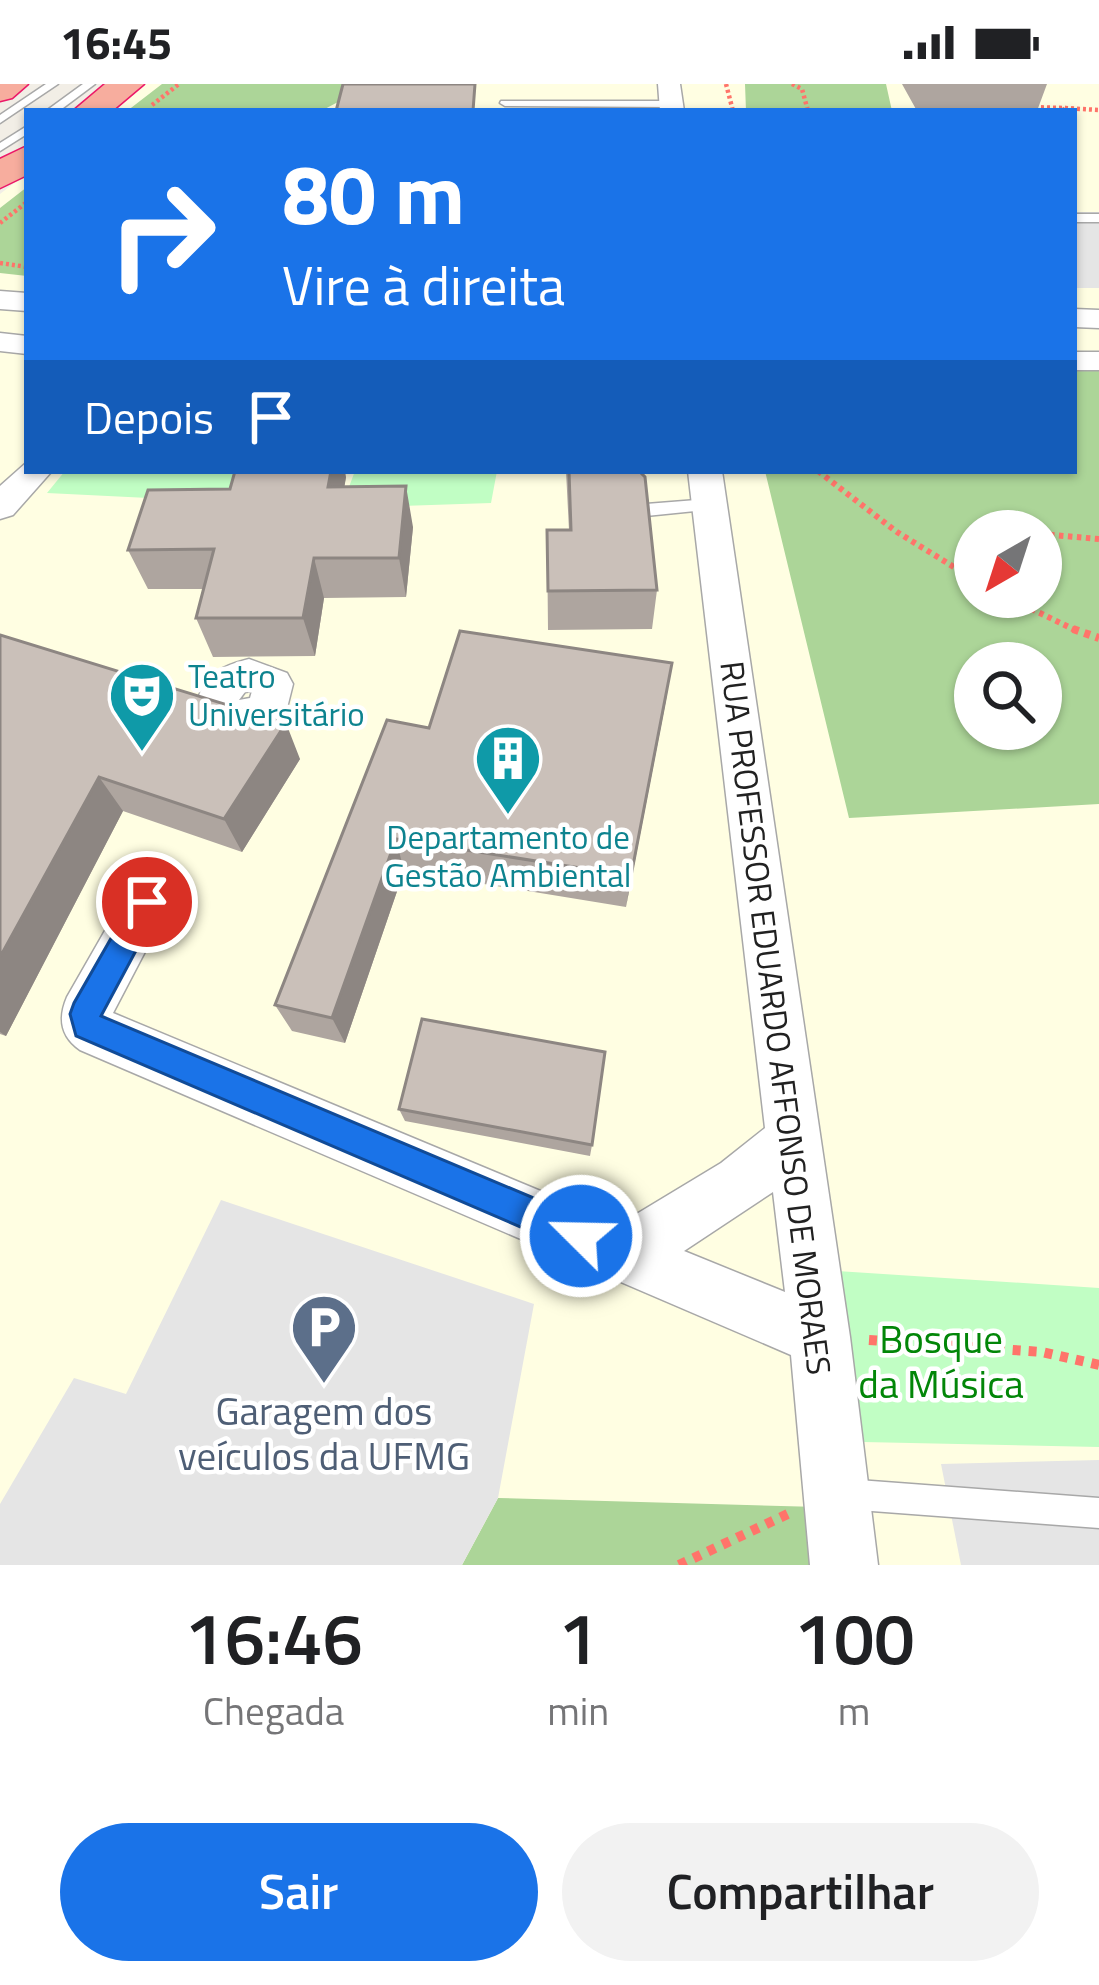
<!DOCTYPE html>
<html lang="pt">
<head>
<meta charset="utf-8">
<style>
  :root { --surface:#fff; --page:#f2f2f2; --text:#202124; --muted:#757577; --accent:#1a73e8 }
  body { margin:0; font-family:"Titillium Web",sans-serif; background:var(--page); color:var(--text); height:100vh; display:flex; flex-direction:column; font-size:45px; white-space:nowrap }
  * { box-sizing:border-box; margin:0 }
  p { font-size:39px; color:var(--muted) }
  .icon { flex:none; width:66px; height:66px; fill:none; stroke:currentColor; stroke-width:2; stroke-linecap:round; stroke-linejoin:round }
  .map { position:relative; height:1481px; overflow:hidden }
  .details { display:flex; flex-direction:column; background:var(--surface); flex:1 }
  .details>* { flex:none }
  .banner { position:absolute; left:24px; top:24px; width:1053px; height:366px; border-radius:0px; box-shadow:0 3px 9px #0004; background:#1a73e8; color:#fff; overflow:hidden }
  .needle { width:78px; rotate:219deg }
  .tools { position:absolute; left:954px; top:426px; display:grid; gap:24px }
  .tools a { display:grid; place-items:center; width:108px; height:108px; border-radius:50%; background:var(--surface); box-shadow:0 3px 9px #0004; font-size:60px }
  .pin { position:absolute; display:grid; place-items:center; width:102px; height:102px; color:#fff; margin:-51px; border:6px solid #fff; border-radius:50%; box-shadow:0 3px 12px #0007 }
  .me { position:absolute; width:132px; margin:-66px; rotate:293deg; stroke-linejoin:round; filter:drop-shadow(0 0 9px #0008) }
  .turn { display:flex; align-items:center; gap:42px; height:252px; padding:0 60px; font-size:54px }
  .turn .icon { width:156px; height:156px; stroke-width:2.5 }
  .turn b { display:block; font-size:84px; line-height:102px }
  .then { display:flex; align-items:center; height:114px; padding:0 60px; background:#0003; gap:24px; font-size:45px }
  .eta { display:flex; justify-content:space-evenly; align-items:center; height:204px; text-align:center }
  .eta b { font-size:72px; font-weight:600; line-height:84px }
  .button { display:flex; gap:24px; margin-top:auto; padding:24px 60px }
  .button a { flex:1; height:138px; border-radius:72px; background:var(--accent); color:#fff; font-size:48px; font-weight:600; line-height:138px; text-align:center }
  .button a+a { background:var(--page); color:var(--text) }
  .status { display:flex; justify-content:space-between; align-items:center; height:84px; padding:0 60px; background:var(--surface); direction:ltr }
  .status svg { height:33px; fill:currentColor }
  .map>svg:first-child { display:block }
  .education { fill:#fffee2; fill-rule:evenodd }
  .forest { fill:#acd598; fill-rule:evenodd }
  .park { fill:#c1fec4 }
  .parking { fill:#e5e5e5 }
  .lines { fill:none; stroke-linecap:round; stroke-linejoin:round }
  .service-casing { stroke:#a8a8a8; stroke-width:3 }
  .minor-casing { stroke:#a8a8a8; stroke-width:3 }
  .trunk-casing { stroke:#ec1868; stroke-width:3 }
  .path-far3 { stroke:#ff746a; stroke-width:4.5; stroke-dasharray:3 3; stroke-linecap:butt }
  .path-far2 { stroke:#ff746a; stroke-width:6; stroke-dasharray:4.5 4.5; stroke-linecap:butt }
  .path-far1 { stroke:#ff746a; stroke-width:8; stroke-dasharray:6 6; stroke-linecap:butt }
  .path { stroke:#ff746a; stroke-width:10; stroke-dasharray:8 8; stroke-linecap:butt }
  .service { fill:#fff; fill-rule:evenodd }
  .minor { fill:#fff; fill-rule:evenodd }
  .trunk { fill:#f7ad9e; fill-rule:evenodd }
  .wall { fill:#aea59f }
  .shaded-wall { fill:#8d8682 }
  .building { fill:#cac0b9; stroke:#8d8682; stroke-width:3 }
  .route { fill:#1a73e8; stroke:#114b97; stroke-width:3 }
  .labels { text-anchor:middle; dominant-baseline:central; stroke-width:9; stroke-linejoin:round; paint-order:stroke }
  .culture-label { font-size:33px; fill:#0d838f; stroke:#fff; text-anchor:start }
  .street-label { font-size:33px; fill:#212121; stroke:#fff }
  .near-park-label { font-size:39px; fill:#028608; stroke:#fff }
  .near-service-label { font-size:39px; fill:#4e5e75; stroke:#fff }
</style>
</head>
<body>
<div class="status"><b>16:45</b><svg viewBox="0 0 49 12"><path d="M0 12V9h3v3zM5 12V6h3v6zM10 12V3h3v9zM15 12V0h3v12zM26 1h20v11H26zM47 4h2v5h-2z"/></svg></div>
<div class="map">
<svg width="1099" height="1481" viewBox="0 0 1099 1481">
  <rect width="100%" height="100%" fill="#f2eee6"/>
  <path class="education" d="M 145,0 L 1099,0 L 1099,1481 L 0,1481 L 0,110 L 27,89 L 27,387 L 1074,387 L 1074,27 L 109,27 ZM 975,447 L 1041,447 L 1041,513 L 975,513 ZM 975,579 L 1041,579 L 1041,645 L 975,645 Z"/>
  <path class="forest" d="M 162,0 L 372,0 L 321,27 L 127,27 Z
    M 745,0 L 886,0 L 892,27 L 746,27 Z
    M 27,103 L 27,192 L 0,189 L 0,124 Z
    M 1074,284 L 1099,284 L 1099,720 L 849,734 L 765,387 L 1074,387 ZM 975,447 L 1041,447 L 1041,513 L 975,513 ZM 975,579 L 1041,579 L 1041,645 L 975,645 Z
    M 498,1414 L 819,1423 L 827,1481 L 462,1481 Z"/>
  <path class="park" d="M 65,387 L 249,387 L 250,419 L 47,409 Z
    M 355,387 L 497,387 L 491,419 L 341,424 Z
    M 837,1187 L 1099,1204 L 1099,1363 L 863,1358 Z"/>
  <path class="parking" d="M 1074,128 L 1099,128 L 1099,204 L 1074,204 Z
    M 221,1116 L 534,1220 L 498,1414 L 462,1481 L 0,1481 L 0,1420 L 74,1294 L 126,1310 Z
    M 1099,1376 L 1099,1481 L 961,1481 L 941,1380 Z"/>
  <g class="lines">
    <defs>
      <path id="service" d="M 46,0 L 58,0 L 0,39 L 0,31 Z
        M 83,0 L 95,0 L 59,27 L 46,27 Z
        M 501,17 L 671,17 L 677,20 L 671,23 L 505,22 L 500,19 Z
        M 27,42 L 27,50 L 0,67 L 0,59 Z
        M 1074,130 L 1099,130 L 1099,138 L 1074,138 Z
        M 709,415 L 717,421 L 715,425 L 646,432 L 638,426 L 646,420 Z
        M 845,1395 L 1099,1414 L 1099,1444 L 845,1425 L 834,1421 L 830,1410 L 834,1399 Z"/>
      <path id="minor" d="M 658,0 L 680,0 L 684,27 L 660,27 Z
        M 0,207 L 27,209 L 27,227 L 0,225 Z
        M 1074,225 L 1099,226 L 1099,244 L 1074,243 Z
        M 0,249 L 27,252 L 27,270 L 0,267 Z
        M 1074,268 L 1099,268 L 1099,286 L 1074,286 Z
        M 27,378 L 27,387 L 52,387 L 13,431 L 0,435 L 0,402 Z
        M 688,387 L 722,387 L 850,1253 L 878,1481 L 810,1481 L 791,1271 L 80,966 C 60,952 58,934 67,913 L 130,803 L 147,797 L 164,803 L 171,818 L 113,929 L 620,1140 L 721,1079 L 765,1044 ZM 773,1108 L 785,1208 L 684,1167 Z
        M 249,575 L 287,589 L 293,600 L 285,632 L 248,649 L 208,639 L 197,617 C 206,589 222,582 249,575 ZM 252,607 L 250,614 L 239,616 L 245,608 Z"/>
      <path id="trunk" d="M 0,0 L 28,0 L 12,14 L 0,17 Z
        M 105,0 L 144,0 L 112,27 L 73,27 Z
        M 27,62 L 27,91 L 0,104 L 0,75 Z"/>
    </defs>
    <use href="#service" class="service-casing"/>
    <use href="#minor" class="minor-casing"/>
    <use href="#trunk" class="trunk-casing"/>
    <path class="path-far3" d="M 726,0 L 733,27
      M 792,0 L 802,5 L 808,27
      M 152,21 L 179,0
      M 1029,23 L 1065,24 L 1063,27
      M 1065,24 L 1099,26
      M 0,139 L 27,118
      M 0,179 L 27,183"/>
    <path class="path-far2" d="M 818,387 L 897,448 L 975,496
      M 1041,450 L 1099,455
      M 1007,513 L 1079,548"/>
    <path class="path-far1" d="M 1073,545 L 1099,554"/>
    <path class="path" d="M 869,1256 L 1042,1268 L 1099,1281
      M 679,1481 L 792,1428"/>
    <use href="#service" class="service"/>
    <use href="#minor" class="minor"/>
    <use href="#trunk" class="trunk"/>
  </g>
  <path class="wall" d="M 902,0 L 1047,0 L 1037,27 L 917,27 Z
    M 566,387 L 643,387 L 657,506 L 652,545 L 548,546 L 547,446 L 569,446 Z
    M 346,393 L 344,403 L 413,443 L 406,513 L 324,514 L 315,572 L 213,573 L 196,534 L 204,505 L 148,505 L 128,466 L 230,405 Z
    M 0,551 L 300,675 L 242,768 L 123,727 L 6,952 L 0,950 Z
    M 672,579 L 626,823 L 404,787 L 345,959 L 292,947 L 275,921 L 429,644 Z
    M 399,1025 L 592,1061 L 590,1072 L 405,1037 Z"/>
  <path class="shaded-wall" d="M 331,387 L 345,387 L 346,393 L 338,443 L 328,403 Z
    M 406,402 L 413,443 L 406,513 L 399,474 Z
    M 314,474 L 324,514 L 315,572 L 303,534 Z
    M 672,579 L 666,616 L 626,823 L 631,792 Z
    M 286,639 L 300,675 L 242,768 L 224,735 Z
    M 99,693 L 123,727 L 6,952 L 0,948 L 0,873 Z
    M 396,755 L 404,787 L 345,959 L 332,934 Z"/>
  <path class="building" d="M 343,0 L 475,0 L 473,27 L 336,27 Z
    M 235,387 L 331,387 L 328,403 L 406,402 L 399,474 L 314,474 L 303,534 L 196,534 L 214,465 L 128,466 L 148,406 L 230,405 Z
    M 569,387 L 639,387 L 645,393 L 657,506 L 548,507 L 547,446 L 571,446 Z
    M 460,547 L 672,579 L 631,792 L 396,755 L 332,934 L 275,921 L 387,636 L 429,644 Z
    M 0,551 L 286,639 L 224,735 L 99,693 L 0,873 Z
    M 422,935 L 605,968 L 592,1061 L 399,1025 Z"/>
  <path class="route" d="M 147,805 L 157,809 L 162,818 L 101,932 L 593,1139 L 598,1152 L 593,1164 L 581,1169 L 76,952 L 70,930 L 74,919 L 137,809 Z"/>
  <defs>
    <symbol id="theatre-pin" viewBox="-11 -11 22 30"><path d="M0 17L-7.5 6A9.5 9.5 0 1 1 7.5 6Z" fill="#0f9aa8" stroke="#fff"/><path d="M-5-5.5Q0-4 5-5.5V0Q5 5 0 6Q-5 5-5 0ZM-3.3-2.5H-1v1.5H-3.3ZM1-2.5H3.3v1.5H1ZM-2.8 1Q0 5.5 2.8 1Z" fill="#fff"/></symbol>
    <symbol id="building-pin" viewBox="-11 -11 22 30"><path d="M0 17L-7.5 6A9.5 9.5 0 1 1 7.5 6Z" fill="#0f9aa8" stroke="#fff"/><path d="M-4-6H4V6H1V3H-1V6H-4ZM-2.5-4.3h1.7v1.8h-1.7ZM.8-4.3h1.7v1.8H.8ZM-2.5-1h1.7V.8h-1.7ZM.8-1h1.7V.8H.8Z" fill="#fff"/></symbol>
    <symbol id="parking-pin" viewBox="-11 -11 22 30"><path d="M0 17L-7.5 6A9.5 9.5 0 1 1 7.5 6Z" fill="#5c6f8a" stroke="#fff"/><path d="M-3.5-5.5H1a3.5 3.5 0 0 1 0 7H-1V5.5H-3.5ZM-1-3.4V-.6H.8a1.4 1.4 0 0 0 0-2.8Z" fill="#fff"/></symbol>
  </defs>
  <g fill-rule="evenodd">
    <use href="#theatre-pin" x="104" y="573" width="76" height="104"/>
    <use href="#building-pin" x="470" y="636" width="76" height="104"/>
    <use href="#parking-pin" x="286" y="1205" width="76" height="104"/>
  </g>
  <g class="labels">
    <g class="culture-label">
      <text x="188" y="592">Teatro<tspan x="188" dy="38">Universitário</tspan></text>
      <text x="508" y="753" text-anchor="middle">Departamento de<tspan x="508" dy="38">Gestão Ambiental</tspan></text>
    </g>
    <g class="street-label">
      <text transform="translate(776 934) rotate(83)">RUA PROFESSOR EDUARDO AFFONSO DE MORAES</text>
    </g>
    <g class="near-park-label">
      <text x="941" y="1254">Bosque<tspan x="941" dy="45">da Música</tspan></text>
    </g>
    <g class="near-service-label">
      <text x="324" y="1326">Garagem dos<tspan x="324" dy="45">veículos da UFMG</tspan></text>
    </g>
  </g>
</svg>
<div class="tools">
<a><svg class="needle" viewBox="-14 -14 28 28"><path d="M0-13l5 13h-10z" fill="#e53935"/><path d="M0 13l5-13h-10z" fill="#757577"/></svg></a>
<a><svg class="icon" aria-label="search" viewBox="0 0 24 24"><circle cx="10" cy="10" r="6"/><path d="M15 15l6 6"/></svg></a>
</div>
<div class="pin" style="left:147px;top:818px;background:#d93025"><svg class="icon" aria-label="arrive" viewBox="0 0 24 24"><path d="M6 21V4h12l-3 4 3 4H6"/></svg></div>
<svg class="me" style="left:581px;top:1152px" viewBox="-20 -20 40 40"><circle r="17" fill="#1a73e8" stroke="#fff" stroke-width="3"/><path d="M0-11L8 9 0 5-8 9z" fill="#fff"/></svg>
<div class="banner">
<div class="turn"><svg class="icon" aria-label="right" viewBox="0 0 24 24"><path d="M7 20v-9h11M14 6l5 5-5 5"/></svg><div><b>80 m</b>Vire à direita</div></div>
<div class="then">Depois<svg class="icon" aria-label="arrive" viewBox="0 0 24 24"><path d="M6 21V4h12l-3 4 3 4H6"/></svg></div>
</div>
</div>
<section class="details">
<div class="eta">
<div><b>16:46</b><p>Chegada</p></div>
<div><b>1</b><p>min</p></div>
<div><b>100</b><p>m</p></div>
</div>
<div class="button"><a>Sair</a><a>Compartilhar</a></div>
</section>
</body>
</html>
